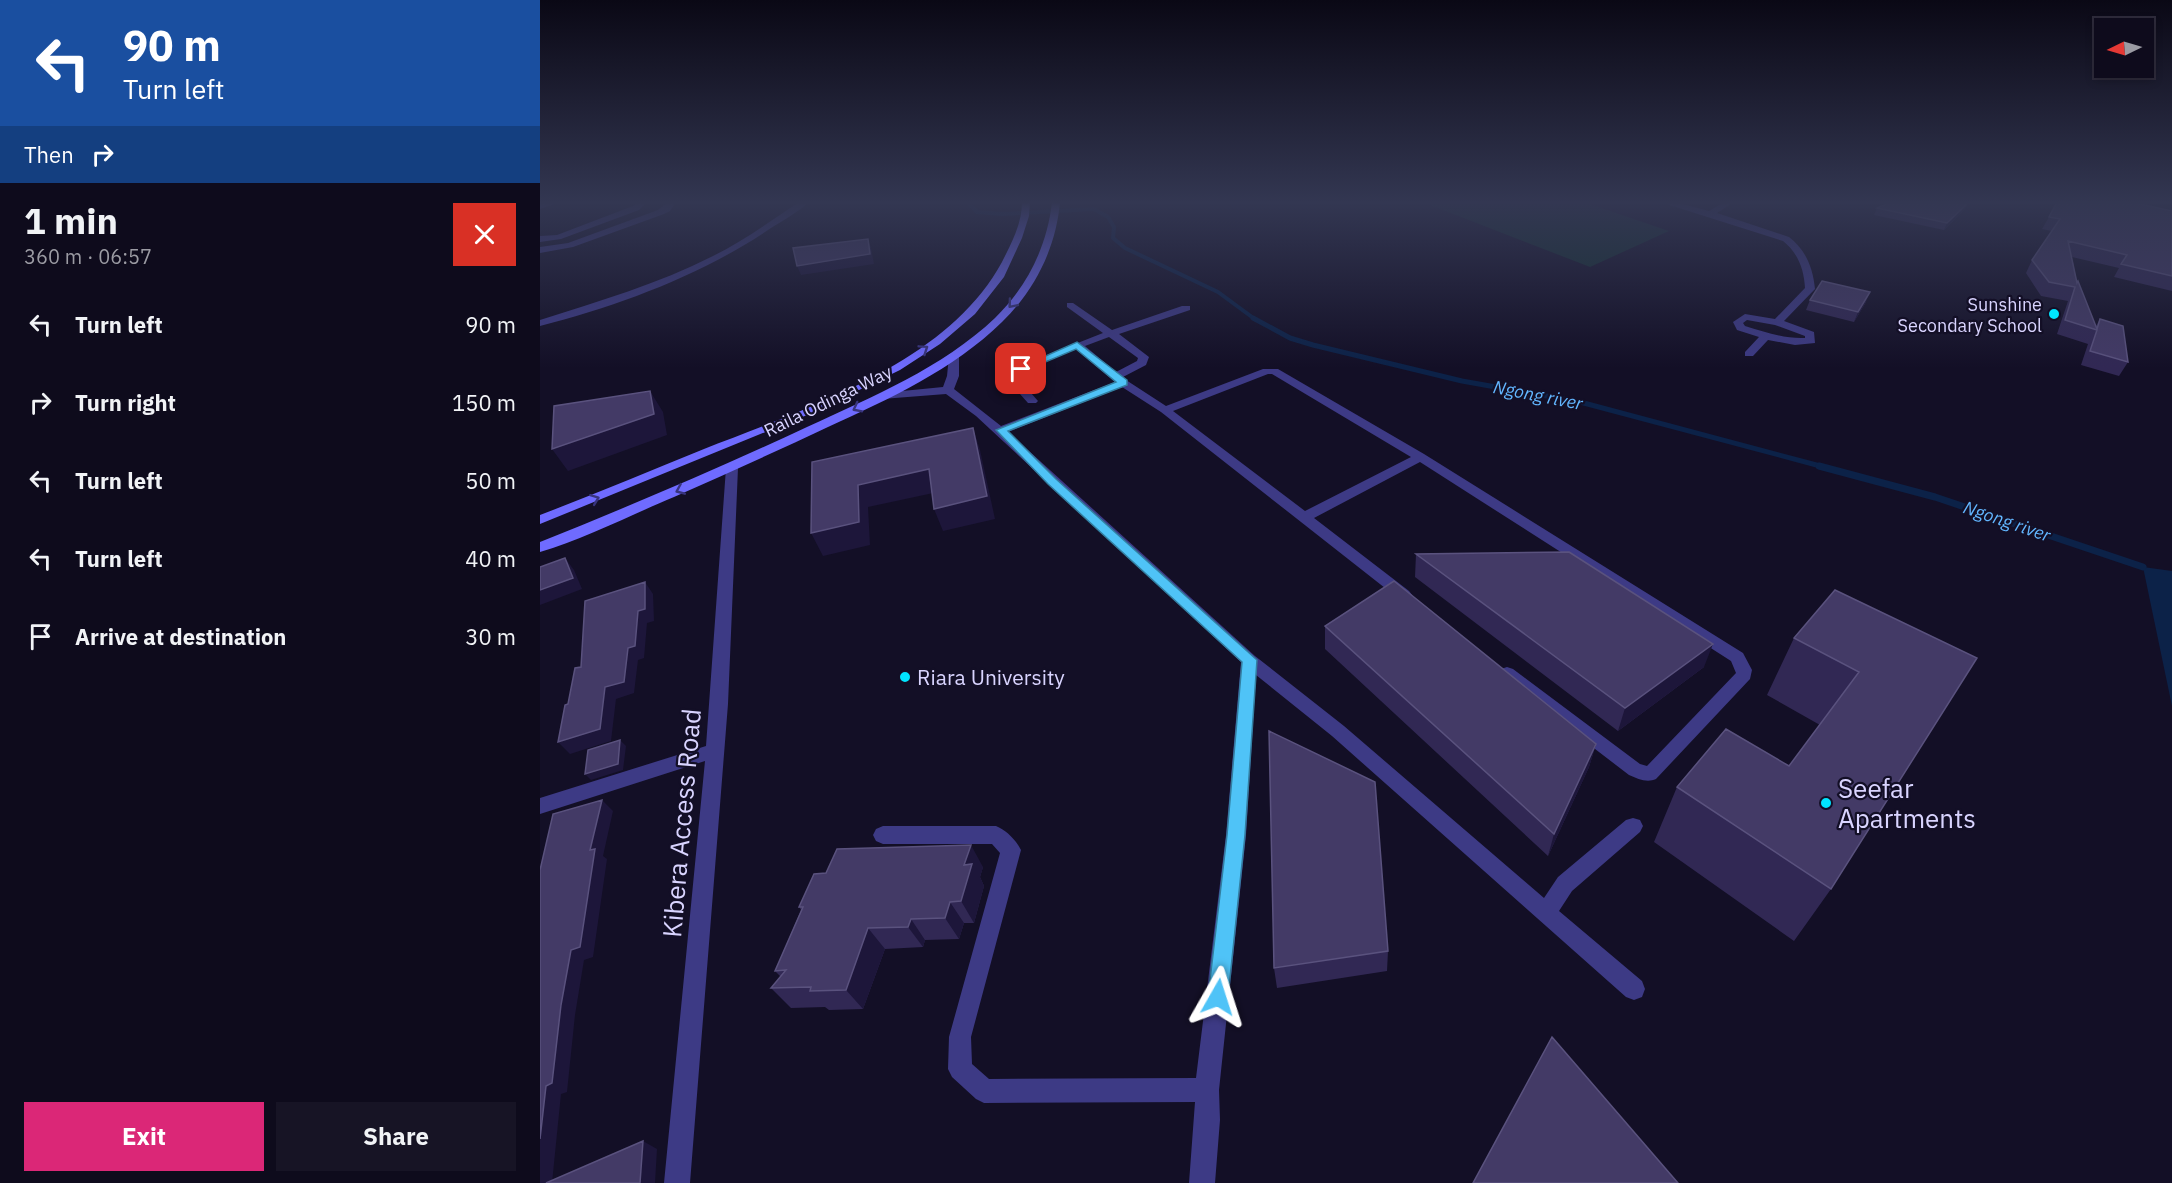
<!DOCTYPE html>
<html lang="en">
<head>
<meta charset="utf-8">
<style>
  :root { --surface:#0e0b1c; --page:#171425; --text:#f1f3f6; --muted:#9b9ba3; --line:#2e2b3b; --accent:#db2777 }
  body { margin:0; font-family:"IBM Plex Sans",sans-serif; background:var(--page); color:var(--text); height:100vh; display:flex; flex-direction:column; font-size:22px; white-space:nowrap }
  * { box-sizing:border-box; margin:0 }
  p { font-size:20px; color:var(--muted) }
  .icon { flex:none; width:33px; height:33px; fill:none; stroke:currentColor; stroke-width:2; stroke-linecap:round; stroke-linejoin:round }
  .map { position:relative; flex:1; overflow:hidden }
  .side { display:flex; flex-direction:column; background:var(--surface); width:540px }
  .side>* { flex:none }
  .guide { background:#1a4fa0; color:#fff; overflow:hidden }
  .needle { width:39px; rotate:265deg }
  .tools { position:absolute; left:1554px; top:18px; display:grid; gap:12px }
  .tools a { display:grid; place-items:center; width:60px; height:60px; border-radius:0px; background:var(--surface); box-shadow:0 3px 9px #0003,0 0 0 2px var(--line); font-size:30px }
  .pin { position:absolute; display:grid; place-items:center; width:51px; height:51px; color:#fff; margin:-26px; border-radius:12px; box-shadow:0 3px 9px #0006 }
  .me { position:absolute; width:66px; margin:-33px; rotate:6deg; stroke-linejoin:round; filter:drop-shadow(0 0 4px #0008) }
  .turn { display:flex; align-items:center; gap:21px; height:126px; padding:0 24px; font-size:27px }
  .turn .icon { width:78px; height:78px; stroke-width:2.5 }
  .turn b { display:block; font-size:42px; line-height:51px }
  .then { display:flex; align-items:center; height:57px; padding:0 24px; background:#0003; gap:12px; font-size:22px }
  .round { display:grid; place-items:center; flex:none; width:63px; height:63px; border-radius:0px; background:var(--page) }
  .overview { display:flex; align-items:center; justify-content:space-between; height:102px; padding:0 24px }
  h1 { font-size:36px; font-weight:700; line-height:45px }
  .action { display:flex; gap:12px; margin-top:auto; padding:12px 24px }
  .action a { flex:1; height:69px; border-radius:0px; background:var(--accent); color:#fff; font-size:24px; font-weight:700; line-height:69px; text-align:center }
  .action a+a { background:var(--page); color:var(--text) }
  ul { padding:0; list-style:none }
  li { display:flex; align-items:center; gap:18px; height:78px; padding:0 24px }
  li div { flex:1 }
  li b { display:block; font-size:22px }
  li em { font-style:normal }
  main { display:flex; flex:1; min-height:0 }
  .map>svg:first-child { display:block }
  .green { fill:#12302f }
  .water { fill:#0c2248 }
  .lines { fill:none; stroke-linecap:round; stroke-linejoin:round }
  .stream-far2 { stroke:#0c2248; stroke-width:4 }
  .stream-far1 { stroke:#0c2248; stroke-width:5 }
  .stream { stroke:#0c2248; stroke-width:7 }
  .street { fill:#3d3a85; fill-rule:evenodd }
  .secondary { fill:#6f6bff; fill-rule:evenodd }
  .wall { fill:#312854 }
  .shaded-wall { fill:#1d163a }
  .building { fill:#433a66; stroke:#5a527e; stroke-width:1.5 }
  .oneway { stroke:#38347d }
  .route { fill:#4fc3f7; stroke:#337fa1; stroke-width:1.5 }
  .poi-dot { fill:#00e5ff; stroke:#130f26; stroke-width:2 }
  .labels { text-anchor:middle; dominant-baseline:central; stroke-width:4.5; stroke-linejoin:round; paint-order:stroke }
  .far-poi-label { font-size:18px; fill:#d9d4ff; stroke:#130f26; text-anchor:end }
  .far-water-label { font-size:18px; font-style:italic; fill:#62b6ff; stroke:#130f26 }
  .far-street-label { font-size:18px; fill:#d9d4ff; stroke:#130f26 }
  .poi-label { font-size:21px; fill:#d9d4ff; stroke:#130f26; text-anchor:start }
  .near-poi-label { font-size:26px; fill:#d9d4ff; stroke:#130f26; text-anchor:start }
  .near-street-label { font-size:26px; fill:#d9d4ff; stroke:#130f26 }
</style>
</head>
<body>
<main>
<section class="side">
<div class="guide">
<div class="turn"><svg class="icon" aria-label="left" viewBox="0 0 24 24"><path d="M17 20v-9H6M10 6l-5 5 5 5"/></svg><div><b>90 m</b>Turn left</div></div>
<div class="then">Then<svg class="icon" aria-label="right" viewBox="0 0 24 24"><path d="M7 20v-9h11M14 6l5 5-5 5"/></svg></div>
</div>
<div class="overview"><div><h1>1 min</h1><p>360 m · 06:57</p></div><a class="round" style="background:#d93025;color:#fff"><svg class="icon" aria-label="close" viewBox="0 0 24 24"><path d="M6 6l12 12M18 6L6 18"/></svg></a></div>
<ul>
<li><svg class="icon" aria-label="left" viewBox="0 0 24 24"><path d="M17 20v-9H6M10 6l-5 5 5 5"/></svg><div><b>Turn left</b></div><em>90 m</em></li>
<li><svg class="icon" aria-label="right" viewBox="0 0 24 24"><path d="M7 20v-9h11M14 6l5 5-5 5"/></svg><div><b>Turn right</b></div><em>150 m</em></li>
<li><svg class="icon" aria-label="left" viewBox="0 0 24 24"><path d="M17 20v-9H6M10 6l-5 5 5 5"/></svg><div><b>Turn left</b></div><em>50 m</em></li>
<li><svg class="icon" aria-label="left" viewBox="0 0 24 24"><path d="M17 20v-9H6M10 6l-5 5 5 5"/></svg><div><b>Turn left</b></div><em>40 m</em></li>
<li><svg class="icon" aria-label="arrive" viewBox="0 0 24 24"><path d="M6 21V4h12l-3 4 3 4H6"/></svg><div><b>Arrive at destination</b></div><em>30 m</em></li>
</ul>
<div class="action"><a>Exit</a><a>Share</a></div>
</section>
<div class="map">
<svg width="1632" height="1183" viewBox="0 0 1632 1183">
  <rect width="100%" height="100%" fill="#130f26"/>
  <path class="green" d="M 1044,202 L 1129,231 L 1050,267 L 885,203 Z"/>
  <path class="water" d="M 1603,567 L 1632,571 L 1632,706 Z"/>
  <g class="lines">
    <path class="stream-far2" d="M 427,202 L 437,212 L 462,214 L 554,209 L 568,217 L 574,227 L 573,238 L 585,248 L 678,292 L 716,320"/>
    <path class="stream-far1" d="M 713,318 L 750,338 L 773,345 L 922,381 L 1040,402 L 1284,467"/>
    <path class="stream" d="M 1279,466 L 1395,497 L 1603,567"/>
    <path class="street" d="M 7,202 L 20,202 L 0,209 L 0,204 Z
      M 98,202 L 107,202 L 99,210 L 21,239 L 0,242 L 0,236 L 17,235 L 93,206 Z
      M 128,202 L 136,202 L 130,211 L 124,214 L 33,247 L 0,253 L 0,247 L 28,243 L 118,210 Z
      M 259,202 L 269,202 C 258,212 244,220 231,228 C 162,275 81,305 0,326 L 0,320 C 59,301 118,284 173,256 C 203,241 231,221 259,202 Z
      M 1120,202 L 1135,202 L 1169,211 L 1184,202 L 1194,202 L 1177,213 L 1249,237 C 1266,250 1273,268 1275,289 L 1244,321 L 1274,332 L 1275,343 L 1255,345 L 1228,340 L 1213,356 L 1205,356 L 1205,352 L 1219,337 L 1197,330 L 1193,322 L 1205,314 L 1235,319 L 1265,288 C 1264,269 1258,253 1243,241 ZM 1207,320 L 1235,325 L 1265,336 L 1265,338 C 1245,339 1225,332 1205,326 L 1203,323 Z
      M 527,303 L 533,303 L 572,330 L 642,306 L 650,306 L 650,310 L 579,334 L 609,357 L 606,365 L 583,377 L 586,380 L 626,406 L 723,369 L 738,369 L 884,454 L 1203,653 L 1212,670 L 1210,679 L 1116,779 C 1107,783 1098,779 1089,775 L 961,677 L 959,673 L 961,669 L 967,667 L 973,669 L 1100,764 L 1107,766 L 1196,673 L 1191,661 L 880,462 L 774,518 L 869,591 L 872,595 L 864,600 L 859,599 L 621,412 L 582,387 L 468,432 L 715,656 L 804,726 L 1004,898 L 1018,877 L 1086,820 L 1093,818 L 1100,820 L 1103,826 L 1100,832 L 1032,891 L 1019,911 L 1102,981 L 1105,989 L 1102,997 L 1094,1000 L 1086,997 L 792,736 L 716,675 L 706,835 L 679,1090 L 680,1120 L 675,1183 L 649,1183 L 655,1102 L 444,1103 L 436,1099 L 412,1077 L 408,1069 L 409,1037 L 460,853 L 452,844 L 343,844 L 336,841 L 333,835 L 336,829 L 343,826 L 456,826 C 466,830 476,840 481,850 L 431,1037 L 432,1064 L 449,1079 L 656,1078 L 686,835 L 701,662 L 436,416 L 406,394 L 342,399 L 336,396 L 342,393 L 403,387 L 407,376 L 409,356 L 414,353 L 419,356 L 419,376 L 414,389 L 461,426 L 575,382 L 536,349 L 478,374 L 477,377 L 498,401 L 496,403 L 488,403 L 465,377 L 469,370 L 563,333 L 527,307 ZM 569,337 L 598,358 L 597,361 L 576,372 L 545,346 ZM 728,374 L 732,374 L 871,457 L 765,511 L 633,411 Z
      M 192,464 L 198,468 L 188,704 L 150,1183 L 124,1183 L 165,761 L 0,814 L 0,798 L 166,746 L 186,468 Z"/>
    <path class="secondary" d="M 482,202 L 490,202 L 489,216 L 482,238 L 464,277 L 435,314 L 400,344 L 360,370 L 272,413 L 0,524 L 0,515 C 55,494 110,471 164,449 C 268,408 415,361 466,254 C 474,238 482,221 482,202 Z
      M 512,202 L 520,202 C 516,248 495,290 462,322 C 413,370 349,399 288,427 C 237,451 186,474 134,497 C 93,514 42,540 0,552 L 0,542 C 90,506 179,468 267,427 C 332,397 402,368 455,318 C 487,287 507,247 512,202 Z"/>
  </g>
  <path class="wall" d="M 1427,204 L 1424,210 L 1404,230 L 1334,215 L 1337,208 Z
    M 1632,211 L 1632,291 L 1574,277 L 1579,268 L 1532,257 L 1537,282 L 1556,326 L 1560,319 L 1588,362 L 1579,376 L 1541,365 L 1548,344 L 1517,334 L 1528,301 L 1501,296 L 1486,273 L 1492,260 L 1512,231 L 1502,229 L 1509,217 Z
    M 1270,300 L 1326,302 L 1314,322 L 1266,310 Z
    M 876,554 L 1164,667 L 1078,731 L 875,577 Z
    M 785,626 L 1056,744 L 1049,767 L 1008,856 L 785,649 Z
    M 1254,638 L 1437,658 L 1291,889 L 1254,941 L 1114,842 L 1137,787 L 1249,766 L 1280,725 L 1227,695 Z
    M 443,867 L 440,877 L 444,886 L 434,923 L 424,923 L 419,939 L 385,940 L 383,947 L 345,949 L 323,1009 L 289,1010 L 285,1007 L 251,1008 L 231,988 L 241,977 L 235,971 L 261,910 L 259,907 Z
    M 848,951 L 847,971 L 737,988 L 734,968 Z"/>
  <path class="shaded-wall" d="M 1427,204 L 1424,210 L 1404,230 L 1407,223 Z
    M 328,239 L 331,248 L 334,264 L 261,275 L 257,266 Z
    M 1330,292 L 1326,302 L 1314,322 L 1318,312 Z
    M 110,391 L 123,412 L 127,435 L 28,471 L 12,449 Z
    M 433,428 L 440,450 L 455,519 L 403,531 L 394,509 Z
    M 389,469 L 398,492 L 328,507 L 330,545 L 283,556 L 271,533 L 318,485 Z
    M 25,558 L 34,570 L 42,589 L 0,605 L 0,590 Z
    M 105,582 L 113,594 L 114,621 L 107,623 L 104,658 L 98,660 L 94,693 L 76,699 L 71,741 L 30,754 L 18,742 L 65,687 L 88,648 Z
    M 1173,644 L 1164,667 L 1078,731 L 1085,708 Z
    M 80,740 L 86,746 L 83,770 L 51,780 L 45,774 Z
    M 1056,744 L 1049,767 L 1008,856 L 1014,834 Z
    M 62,800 L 73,811 L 63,856 L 67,859 L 53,957 L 44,960 L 35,1015 L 27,1092 L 21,1094 L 12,1183 L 0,1183 L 0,1139 L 6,1086 L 31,950 L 50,850 Z
    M 431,845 L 443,867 L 440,877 L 444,886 L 434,923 L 421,901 L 424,865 Z
    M 410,902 L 424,923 L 419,939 L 405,918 Z
    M 371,919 L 385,940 L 383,947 L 368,927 Z
    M 328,928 L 345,949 L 323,1009 L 306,990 Z
    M 103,1141 L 117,1149 L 115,1183 L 100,1183 Z"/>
  <path class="building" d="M 1351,202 L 1421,202 L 1427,204 L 1407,223 L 1337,208 Z
    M 1517,202 L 1591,202 L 1632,211 L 1632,276 L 1581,264 L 1587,255 L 1528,241 L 1537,283 L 1538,281 L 1557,329 L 1560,319 L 1583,326 L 1588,362 L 1550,351 L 1557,330 L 1525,320 L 1535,287 L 1509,282 L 1492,260 L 1520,219 L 1509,217 Z
    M 328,239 L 330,254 L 257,266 L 253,248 Z
    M 1282,281 L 1330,292 L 1318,312 L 1270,300 Z
    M 110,391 L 114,414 L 12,449 L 14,406 Z
    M 433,428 L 447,496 L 394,509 L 389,469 L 318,485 L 319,522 L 271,533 L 272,462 Z
    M 1029,552 L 1173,644 L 1085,708 L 876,554 Z
    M 25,558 L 33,578 L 0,590 L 0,567 Z
    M 854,581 L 1056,744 L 1014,834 L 785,626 Z
    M 105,582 L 105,609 L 98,611 L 95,646 L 88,648 L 84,682 L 65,687 L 60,729 L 18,742 L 25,705 L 28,704 L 35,668 L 41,667 L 45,601 Z
    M 1295,590 L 1437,658 L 1291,889 L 1137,787 L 1186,729 L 1249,766 L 1319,672 L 1254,638 Z
    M 729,731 L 835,782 L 848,951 L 734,968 Z
    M 80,740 L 78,764 L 45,774 L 48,750 Z
    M 62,800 L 50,850 L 55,849 L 40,947 L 31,950 L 21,1005 L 12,1083 L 6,1086 L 0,1139 L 0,870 L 13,814 Z
    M 431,845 L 424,865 L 432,864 L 421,901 L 410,902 L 405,918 L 371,919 L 368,927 L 328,928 L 306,990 L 270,991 L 271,987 L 231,988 L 246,970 L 235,971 L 263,907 L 259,907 L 274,874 L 286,873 L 297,849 Z
    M 1012,1037 L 1138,1183 L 933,1183 Z
    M 103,1141 L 100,1183 L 6,1183 Z"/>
  <defs><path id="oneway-chevron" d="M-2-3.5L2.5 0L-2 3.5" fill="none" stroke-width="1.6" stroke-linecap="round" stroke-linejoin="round" transform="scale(1.5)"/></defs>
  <g class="oneway">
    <use href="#oneway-chevron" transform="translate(472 304) rotate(130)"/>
    <use href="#oneway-chevron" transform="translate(384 349) rotate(-34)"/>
    <use href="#oneway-chevron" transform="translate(317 408) rotate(153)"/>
    <use href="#oneway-chevron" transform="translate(140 490) rotate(157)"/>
    <use href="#oneway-chevron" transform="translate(55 499) rotate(-21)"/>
  </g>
  <linearGradient id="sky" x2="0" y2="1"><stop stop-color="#0a0815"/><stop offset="0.55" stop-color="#333752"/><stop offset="1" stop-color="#333752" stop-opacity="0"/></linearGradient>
  <rect width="1632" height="368" fill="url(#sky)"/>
  <path class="route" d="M 537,342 L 587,380 L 587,385 L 468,431 L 516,479 L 717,660 L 705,835 L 688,997 L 685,1004 L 678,1007 L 671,1004 L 668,997 L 687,835 L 702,662 L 508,484 L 456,430 L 576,382 L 536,349 L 484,371 L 476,369 Z"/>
  <g class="poi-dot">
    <circle cx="1514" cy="314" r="6"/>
    <circle cx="365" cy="677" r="6"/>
    <circle cx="1286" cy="803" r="6"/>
  </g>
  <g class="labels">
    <g class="far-poi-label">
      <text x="1502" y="304">Sunshine<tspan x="1502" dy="21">Secondary School</tspan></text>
    </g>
    <g class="far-water-label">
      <text transform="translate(998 395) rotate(11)">Ngong river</text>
      <text transform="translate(1467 521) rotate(19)">Ngong river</text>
    </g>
    <g class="far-street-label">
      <text transform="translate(288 401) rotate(-26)">Raila Odinga Way</text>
    </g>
    <g class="poi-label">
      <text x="377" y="677">Riara University</text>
    </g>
    <g class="near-poi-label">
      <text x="1298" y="788">Seefar<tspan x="1298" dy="30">Apartments</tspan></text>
    </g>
    <g class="near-street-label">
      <text transform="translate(141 823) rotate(-85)">Kibera Access Road</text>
    </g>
  </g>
</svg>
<div class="tools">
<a><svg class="needle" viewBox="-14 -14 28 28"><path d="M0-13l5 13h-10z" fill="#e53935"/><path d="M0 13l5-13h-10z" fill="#9b9ba3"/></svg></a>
</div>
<div class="pin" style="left:481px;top:369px;background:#d93025"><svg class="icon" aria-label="arrive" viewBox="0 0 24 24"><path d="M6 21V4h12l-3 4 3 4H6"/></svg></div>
<svg class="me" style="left:678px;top:997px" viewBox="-20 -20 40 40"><path d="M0-17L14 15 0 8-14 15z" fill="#4fc3f7" stroke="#fff" stroke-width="4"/></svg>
</div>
</main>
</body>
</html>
